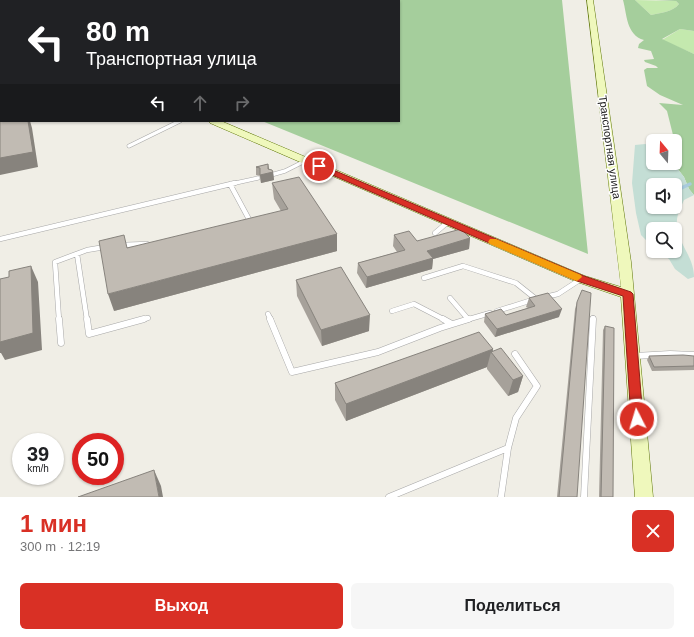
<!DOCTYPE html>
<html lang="ru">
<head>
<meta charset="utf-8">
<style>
  :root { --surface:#fff; --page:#f6f6f6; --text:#202124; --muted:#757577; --accent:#d93025 }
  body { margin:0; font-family:Arial,sans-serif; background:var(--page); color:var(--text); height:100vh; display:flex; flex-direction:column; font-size:15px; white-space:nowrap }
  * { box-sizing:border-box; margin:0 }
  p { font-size:13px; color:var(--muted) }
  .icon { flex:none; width:22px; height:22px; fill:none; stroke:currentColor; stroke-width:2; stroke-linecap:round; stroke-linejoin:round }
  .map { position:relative; height:497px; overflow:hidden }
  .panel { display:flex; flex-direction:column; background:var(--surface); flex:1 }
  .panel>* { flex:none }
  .hud { position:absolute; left:0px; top:0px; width:400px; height:122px; box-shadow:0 1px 3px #0004; background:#202124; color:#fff; overflow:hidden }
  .needle { width:26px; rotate:341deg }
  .buttons { position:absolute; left:646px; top:134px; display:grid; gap:8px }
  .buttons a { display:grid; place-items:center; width:36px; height:36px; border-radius:6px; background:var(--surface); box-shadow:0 1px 3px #0004; font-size:20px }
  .speed { position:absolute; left:12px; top:433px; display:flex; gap:8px; font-size:20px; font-weight:700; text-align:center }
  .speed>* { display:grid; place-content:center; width:52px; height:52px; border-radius:50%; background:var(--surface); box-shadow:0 1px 3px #0004; line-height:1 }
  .speed small { font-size:10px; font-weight:400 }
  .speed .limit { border:6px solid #d22; background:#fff; color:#111 }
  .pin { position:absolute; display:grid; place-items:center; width:34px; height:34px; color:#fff; margin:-17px; border:2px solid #fff; border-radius:50%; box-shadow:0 1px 4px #0007 }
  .me { position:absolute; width:44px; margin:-22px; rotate:355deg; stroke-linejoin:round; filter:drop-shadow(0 0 3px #0008) }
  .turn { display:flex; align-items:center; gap:14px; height:84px; padding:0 20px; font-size:18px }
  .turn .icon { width:52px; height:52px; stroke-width:2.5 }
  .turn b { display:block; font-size:28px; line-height:34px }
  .lanes { display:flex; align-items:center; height:38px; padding:0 20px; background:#0003; justify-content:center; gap:20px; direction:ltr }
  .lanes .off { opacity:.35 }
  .round { display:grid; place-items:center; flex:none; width:42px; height:42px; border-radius:6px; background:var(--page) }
  .overview { display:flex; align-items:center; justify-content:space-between; height:68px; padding:0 20px }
  h1 { font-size:24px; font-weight:600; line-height:30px; color:var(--accent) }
  .primary-button { display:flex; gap:8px; margin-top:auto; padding:8px 20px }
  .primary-button a { flex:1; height:46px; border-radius:6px; background:var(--accent); color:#fff; font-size:16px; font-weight:600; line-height:46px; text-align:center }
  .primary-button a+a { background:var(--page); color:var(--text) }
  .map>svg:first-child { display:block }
  .grass { fill:#c4e9ae }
  .forest { fill:#a5ce9c }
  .wetland { fill:#c4ded5; fill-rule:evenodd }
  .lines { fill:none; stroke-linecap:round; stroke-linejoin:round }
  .stream { stroke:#a8cbdd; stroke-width:3.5 }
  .lane-far2-casing { stroke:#a7a7a7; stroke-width:4.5 }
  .lane-far1-casing { stroke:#a7a7a7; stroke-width:5.5 }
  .lane-casing { stroke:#a7a7a7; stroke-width:7 }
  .secondary-casing { stroke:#5e7607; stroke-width:1 }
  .lane-far2 { stroke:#fff; stroke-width:3.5 }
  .lane-far1 { stroke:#fff; stroke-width:4.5 }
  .lane { stroke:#fff; stroke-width:6 }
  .secondary { fill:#eff8bc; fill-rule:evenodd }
  .wall { fill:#a6a19a }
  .shaded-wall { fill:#87837d }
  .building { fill:#c1bbb3; stroke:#87837d }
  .route { fill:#d93025; stroke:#8d1f18 }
  .slow { fill:#f59e0b }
  .labels { text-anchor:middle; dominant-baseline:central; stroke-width:3; stroke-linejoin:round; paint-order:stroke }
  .street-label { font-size:11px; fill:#202020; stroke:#fff }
</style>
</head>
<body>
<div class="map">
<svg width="694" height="497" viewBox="0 0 694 497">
  <rect width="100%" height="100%" fill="#f0eee6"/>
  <path class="grass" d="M 635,0 L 676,1 L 679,4 C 673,12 660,13 651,15 Z
    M 680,29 L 694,31 L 694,54 L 662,40 Z"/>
  <path class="forest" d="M 0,0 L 562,0 L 588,254 L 262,121 L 399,121 L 399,1 L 1,1 L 0,80 Z
    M 623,0 L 635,0 L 651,15 C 660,13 673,12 679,4 L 676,1 L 656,0 L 694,0 L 694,31 L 680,29 L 662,39 L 694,54 L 694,195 L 689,189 L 684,177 L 673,163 L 675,163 L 675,141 L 670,141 L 673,135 L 667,111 L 659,103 L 683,105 L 660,95 L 647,86 L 644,70 L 647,68 L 658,68 L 656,66 L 645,62 L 644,60 L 654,59 L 651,51 L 638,48 L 639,44 L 644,40 C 626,35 627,14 623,0 Z"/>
  <path class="wetland" d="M 645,144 L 653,147 L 653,163 L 673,163 L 684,177 L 689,189 L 694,195 L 684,200 C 681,207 676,216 677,224 C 677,243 694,256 694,277 L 688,279 L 675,269 L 669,259 L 658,251 L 675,251 L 675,229 L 653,229 L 653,247 L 641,235 L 636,213 L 632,183 L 635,145 ZM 653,185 L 675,185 L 675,207 L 653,207 Z"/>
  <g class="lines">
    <path class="stream" d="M 675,191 L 690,184"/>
    <defs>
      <path id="lane-far2" d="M 129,146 L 180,121
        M 271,175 L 285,171 L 305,161
        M 231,184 L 258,178"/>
      <path id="lane-far1" d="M 230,184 L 251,223
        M 435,233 L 448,222
        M 0,239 L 235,183
        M 121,245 L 147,244
        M 77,254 L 87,320
        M 424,278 L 463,266 L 516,283 L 536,299
        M 545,297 L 558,294 L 581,279
        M 450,298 L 468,319
        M 392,311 L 414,304 L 445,320
        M 497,311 L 532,300
        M 268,314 L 271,320
        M 59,320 L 55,262 L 87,250 L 105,247
        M 140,320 L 148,318
        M 466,320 L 490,313
        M 593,320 L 593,318"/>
      <path id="lane" d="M 59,319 L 61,343
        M 87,319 L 89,334 L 144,319
        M 270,319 L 292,372 L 378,352 L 440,328 L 469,319
        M 443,319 L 452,324
        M 635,356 L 670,354 L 694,355
        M 389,497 L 508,448
        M 501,497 L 508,448 L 516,418 L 537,386 L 515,354
        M 584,497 L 593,319"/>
      <path id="secondary" d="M 587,0 L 593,0 L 631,262 L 653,497 L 635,497 L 621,297 L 577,282 L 210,123 L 209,121 L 221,121 L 585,276 L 621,287 Z
        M 0,86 L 1,86 L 1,90 L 0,90 Z"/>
    </defs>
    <use href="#lane-far2" class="lane-far2-casing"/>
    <use href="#lane-far1" class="lane-far1-casing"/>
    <use href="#lane" class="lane-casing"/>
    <use href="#secondary" class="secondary-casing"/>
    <use href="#lane-far2" class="lane-far2"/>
    <use href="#lane-far1" class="lane-far1"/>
    <use href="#lane" class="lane"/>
    <use href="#secondary" class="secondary"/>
  </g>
  <path class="wall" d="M 268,164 L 269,169 L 273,172 L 274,180 L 261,183 L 260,176 L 256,175 L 256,167 Z
    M 272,183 L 337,234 L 337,251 L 114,311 L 281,211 L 274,199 Z
    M 394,235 L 417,241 L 470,238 L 469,249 L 433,259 L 432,269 L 366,288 L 357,273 L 358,263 L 397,252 L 393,246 Z
    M 296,280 L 369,331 L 322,346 L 297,296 Z
    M 529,298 L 559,317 L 495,337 L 484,322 L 485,314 L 506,315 L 528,308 L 526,307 Z
    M 577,302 L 577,497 L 557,497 L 575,309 Z
    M 605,326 L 613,497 L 599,497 L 603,330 Z
    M 493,349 L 493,351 L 523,376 L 518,392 L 508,396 L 487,369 L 487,367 L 346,421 L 335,400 L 335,383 Z
    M 649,356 L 694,356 L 694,370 L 652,371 L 647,360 Z"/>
  <path class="shaded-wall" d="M 28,121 L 30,121 L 32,128 L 38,167 L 0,175 L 0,158 Z
    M 268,164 L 269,172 L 273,172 L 274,180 L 261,183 L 260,175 L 268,169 Z
    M 337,234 L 337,251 L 114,311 L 108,294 Z
    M 470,238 L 469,249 L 433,259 L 432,269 L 366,288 L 367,277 L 427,251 Z
    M 31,266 L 38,282 L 42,350 L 5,360 L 1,353 L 0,353 L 0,342 Z
    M 562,309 L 559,317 L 495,337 L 497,329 Z
    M 370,315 L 369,331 L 322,346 L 321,330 Z
    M 493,349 L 492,354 L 491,352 L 487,367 L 346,421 L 346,404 Z
    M 523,376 L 518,392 L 508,396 L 513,380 Z
    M 154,470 L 161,486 L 163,497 L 159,497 Z"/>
  <path class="building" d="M 1,118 L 1,121 L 28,121 L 33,152 L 0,158 L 0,119 Z
    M 268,164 L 268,169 L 272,170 L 273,172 L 260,175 L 260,168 L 256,167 Z
    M 299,177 L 337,234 L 108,294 L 99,241 L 124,235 L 127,248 L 288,209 L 272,183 Z
    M 461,229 L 470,238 L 427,251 L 433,258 L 367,277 L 358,263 L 405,250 L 394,235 L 409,231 L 417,241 Z
    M 31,266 L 33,333 L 0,342 L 0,279 L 9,277 L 9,271 Z
    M 341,267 L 370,315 L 321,330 L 296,280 Z
    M 582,290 L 591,293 L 577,497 L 559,497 L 577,302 Z
    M 548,293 L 562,309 L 497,329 L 485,314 L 501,309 L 506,315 L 535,306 L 529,298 Z
    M 605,326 L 614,328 L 613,497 L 601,497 Z
    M 479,332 L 493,349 L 346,404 L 335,383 Z
    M 501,348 L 523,376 L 513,380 L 491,352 Z
    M 683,355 L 694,356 L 694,366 L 654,367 L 649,356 Z
    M 154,470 L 159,497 L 78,497 Z"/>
  <path class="route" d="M 319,164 L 584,276 L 631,292 L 633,294 L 643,419 L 641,422 L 637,424 L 633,422 L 631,419 L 623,296 L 577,281 L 316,168 L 315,166 Z"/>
  <path class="slow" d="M 490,239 L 496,239 L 581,275 L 582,277 L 577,281 L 574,280 L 490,244 L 488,242 Z"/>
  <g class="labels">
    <g class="street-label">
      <text transform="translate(610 147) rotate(82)">Транспортная улица</text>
    </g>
  </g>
</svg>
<div class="buttons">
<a><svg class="needle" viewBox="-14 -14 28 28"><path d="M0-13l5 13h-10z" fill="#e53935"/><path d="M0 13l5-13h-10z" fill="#757577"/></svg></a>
<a><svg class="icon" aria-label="sound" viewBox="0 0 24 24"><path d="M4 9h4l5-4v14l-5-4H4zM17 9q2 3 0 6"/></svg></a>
<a><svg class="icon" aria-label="search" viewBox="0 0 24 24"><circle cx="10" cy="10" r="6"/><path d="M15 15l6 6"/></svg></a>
</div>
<div class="speed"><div>39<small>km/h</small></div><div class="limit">50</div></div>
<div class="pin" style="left:319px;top:166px;background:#d93025"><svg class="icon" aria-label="arrive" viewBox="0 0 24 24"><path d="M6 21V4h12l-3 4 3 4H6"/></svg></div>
<svg class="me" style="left:637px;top:419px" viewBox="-20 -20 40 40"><circle r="17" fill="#d93025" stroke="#fff" stroke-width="3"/><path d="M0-11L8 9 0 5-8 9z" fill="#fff"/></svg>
<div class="hud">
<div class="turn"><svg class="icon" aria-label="left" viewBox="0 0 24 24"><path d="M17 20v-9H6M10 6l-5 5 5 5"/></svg><div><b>80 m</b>Транспортная улица</div></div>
<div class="lanes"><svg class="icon" aria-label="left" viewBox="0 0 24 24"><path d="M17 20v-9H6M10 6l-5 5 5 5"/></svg><svg class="icon off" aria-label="ahead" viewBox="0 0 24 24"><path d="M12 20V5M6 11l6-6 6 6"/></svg><svg class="icon off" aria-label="right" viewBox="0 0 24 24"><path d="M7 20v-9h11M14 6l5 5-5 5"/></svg></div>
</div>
</div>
<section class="panel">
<div class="overview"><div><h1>1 мин</h1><p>300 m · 12:19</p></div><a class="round" style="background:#d93025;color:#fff"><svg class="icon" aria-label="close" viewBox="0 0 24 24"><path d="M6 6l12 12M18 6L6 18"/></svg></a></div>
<div class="primary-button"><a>Выход</a><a>Поделиться</a></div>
</section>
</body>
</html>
